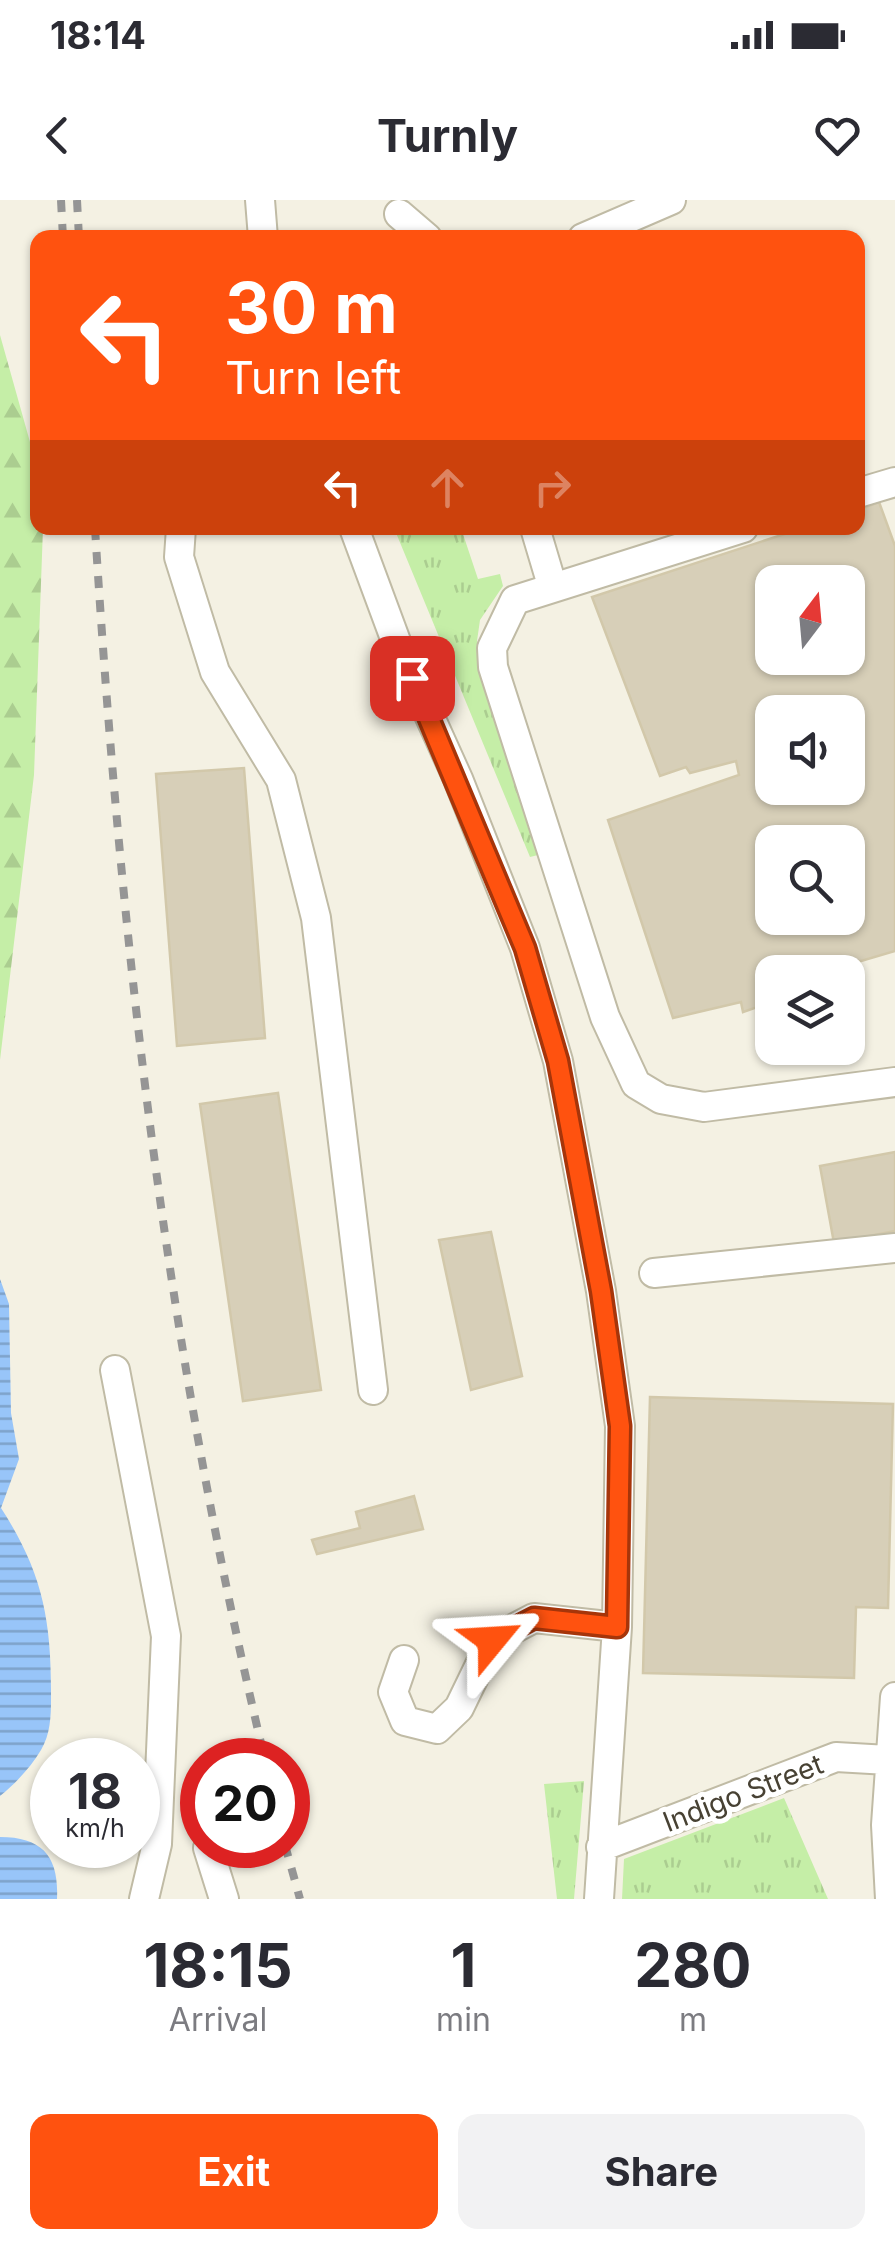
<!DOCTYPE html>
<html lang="en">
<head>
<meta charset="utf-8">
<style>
  :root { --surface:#fff; --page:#f2f2f3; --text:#2b2b33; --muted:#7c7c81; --accent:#ff520f }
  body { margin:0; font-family:Inter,sans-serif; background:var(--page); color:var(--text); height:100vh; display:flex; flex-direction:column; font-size:38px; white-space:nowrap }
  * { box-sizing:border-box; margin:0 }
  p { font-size:32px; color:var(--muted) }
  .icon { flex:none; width:55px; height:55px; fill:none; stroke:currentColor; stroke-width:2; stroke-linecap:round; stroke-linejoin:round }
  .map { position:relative; height:1699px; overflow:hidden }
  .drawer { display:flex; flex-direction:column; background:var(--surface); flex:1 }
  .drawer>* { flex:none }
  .guide { position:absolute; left:30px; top:30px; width:835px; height:305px; border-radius:20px; box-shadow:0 2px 8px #0004; background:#ff520f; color:#fff; overflow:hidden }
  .needle { width:65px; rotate:16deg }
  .controls { position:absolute; left:755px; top:365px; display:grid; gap:20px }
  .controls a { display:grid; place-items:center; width:110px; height:110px; border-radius:20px; background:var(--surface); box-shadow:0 2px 8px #0004; font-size:50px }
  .speed { position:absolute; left:30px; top:1538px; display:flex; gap:20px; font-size:50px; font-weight:700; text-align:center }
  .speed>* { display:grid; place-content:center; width:130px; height:130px; border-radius:50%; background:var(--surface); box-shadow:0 2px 8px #0004; line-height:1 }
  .speed small { font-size:25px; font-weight:400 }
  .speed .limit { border:15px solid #d22; background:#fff; color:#111 }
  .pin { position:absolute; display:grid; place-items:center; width:85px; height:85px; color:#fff; margin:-42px; border-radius:20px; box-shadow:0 5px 15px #0006 }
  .me { position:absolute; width:110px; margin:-55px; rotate:63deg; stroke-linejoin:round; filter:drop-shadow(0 0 8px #0008) }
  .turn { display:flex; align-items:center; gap:35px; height:210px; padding:0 30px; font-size:45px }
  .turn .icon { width:130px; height:130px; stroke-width:2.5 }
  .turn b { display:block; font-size:70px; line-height:85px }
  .lanes { display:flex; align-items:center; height:95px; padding:0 30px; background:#0003; justify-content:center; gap:50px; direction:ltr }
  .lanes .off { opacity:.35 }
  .eta { display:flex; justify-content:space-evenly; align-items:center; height:170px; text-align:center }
  .eta b { font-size:60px; font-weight:700; line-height:70px }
  .cta { display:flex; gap:20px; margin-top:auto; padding:20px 30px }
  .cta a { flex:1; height:115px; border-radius:20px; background:var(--accent); color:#fff; font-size:40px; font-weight:700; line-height:115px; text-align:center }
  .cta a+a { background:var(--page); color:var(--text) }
  .status { display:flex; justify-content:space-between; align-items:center; height:70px; padding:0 50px; background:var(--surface); direction:ltr }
  .status svg { height:28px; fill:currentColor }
  header { display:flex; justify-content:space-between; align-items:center; height:130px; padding:0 30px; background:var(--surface); font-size:45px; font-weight:700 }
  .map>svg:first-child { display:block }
  .grass { fill:url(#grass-tufts) }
  .forest { fill:url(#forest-firs) }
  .water { fill:url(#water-rules) }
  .building { fill:#d7cfb8; stroke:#d2c8aa; stroke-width:2.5; fill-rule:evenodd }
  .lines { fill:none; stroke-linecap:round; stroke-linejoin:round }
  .minor-casing { stroke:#c0bba5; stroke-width:32 }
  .minor { stroke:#fff; stroke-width:28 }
  .rail { stroke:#959595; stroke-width:8; stroke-dasharray:12 12; stroke-linecap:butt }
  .route-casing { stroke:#a6350a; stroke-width:25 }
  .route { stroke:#ff520f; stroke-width:18 }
  .labels { text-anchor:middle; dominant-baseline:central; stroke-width:10; stroke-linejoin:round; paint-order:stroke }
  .street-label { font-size:28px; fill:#474133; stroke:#fff }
</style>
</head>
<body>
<div class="status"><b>18:14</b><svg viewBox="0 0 49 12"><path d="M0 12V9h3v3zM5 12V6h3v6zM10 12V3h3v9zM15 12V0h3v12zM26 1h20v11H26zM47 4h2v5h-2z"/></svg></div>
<header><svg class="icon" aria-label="back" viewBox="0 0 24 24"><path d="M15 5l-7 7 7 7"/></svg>Turnly<svg class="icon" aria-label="heart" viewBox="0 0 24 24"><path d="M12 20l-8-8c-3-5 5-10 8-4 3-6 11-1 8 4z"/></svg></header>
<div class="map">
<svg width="895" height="1699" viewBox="0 0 895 1699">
  <defs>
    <pattern id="grass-tufts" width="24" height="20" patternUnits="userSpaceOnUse" patternTransform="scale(2.5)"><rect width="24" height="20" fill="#c5eea7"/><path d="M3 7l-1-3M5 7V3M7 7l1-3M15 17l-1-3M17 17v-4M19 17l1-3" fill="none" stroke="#abcd90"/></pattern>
    <pattern id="forest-firs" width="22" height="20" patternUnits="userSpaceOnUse" patternTransform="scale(2.5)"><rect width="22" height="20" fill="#c5eea7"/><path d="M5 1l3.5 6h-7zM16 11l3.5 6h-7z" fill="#abcd90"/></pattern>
    <pattern id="water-rules" width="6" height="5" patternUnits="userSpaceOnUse" patternTransform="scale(2.5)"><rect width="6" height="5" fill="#98c5f9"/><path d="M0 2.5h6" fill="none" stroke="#7ea2ca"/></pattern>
  </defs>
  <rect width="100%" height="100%" fill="#f4f1e3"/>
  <path class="grass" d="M 394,328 L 461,328 L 478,379 L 500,374 L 503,386 L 480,420 L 477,441 L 546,653 L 530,657 Z
    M 584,1581 L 574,1699 L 557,1699 L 544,1584 Z
    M 784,1598 L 828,1699 L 622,1699 L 624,1659 Z"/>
  <path class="forest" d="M 0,135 L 37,267 L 38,328 L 43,328 L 34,575 L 0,860 Z"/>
  <path class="water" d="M 0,1079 L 9,1104 L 11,1213 L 19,1259 L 1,1308 C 41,1370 51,1416 51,1490 C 51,1510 52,1532 41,1550 C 31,1567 15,1584 0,1596 Z
    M 0,1637 C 43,1637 59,1657 57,1699 L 0,1699 Z"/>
  <path class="building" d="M 879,302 L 895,346 L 895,751 L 824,772 L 772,772 L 772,802 L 743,812 L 741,802 L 673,818 L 608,620 L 739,575 L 736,561 L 690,573 L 686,567 L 660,576 L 592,397 L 803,328 L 858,328 L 858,310 ZM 772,382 L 848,382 L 848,458 L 772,458 ZM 772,512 L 848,512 L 848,588 L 772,588 ZM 772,642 L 848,642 L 848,718 L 772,718 Z
    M 244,568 L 265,838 L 177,846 L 156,574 Z
    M 278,893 L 321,1190 L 243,1201 L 200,904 Z
    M 895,952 L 895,1031 L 834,1043 L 820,966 Z
    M 491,1032 L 522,1176 L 471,1190 L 439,1040 Z
    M 650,1197 L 893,1204 L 888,1408 L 856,1407 L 854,1478 L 643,1473 Z
    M 414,1296 L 423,1329 L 317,1354 L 312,1340 L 360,1328 L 356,1312 Z"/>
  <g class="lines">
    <defs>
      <path id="minor" d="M 260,0 L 263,38
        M 399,14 L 427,38
        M 583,38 L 671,0
        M 858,293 L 895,282
        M 181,328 L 179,357 L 215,472 L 281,580 L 316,718 L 373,1190
        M 354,328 L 397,444 L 458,579 L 525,748 L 558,861 L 601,1091 L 620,1226 L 617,1427 L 599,1699
        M 535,328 L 552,385
        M 743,328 L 515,400 L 492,448 L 493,467 L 605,817 L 636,884 L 661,899 L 704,907 L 895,882
        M 654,1073 L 895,1048
        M 115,1170 L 166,1436 L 157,1644 L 144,1699
        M 404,1460 L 393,1492 L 405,1521 L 437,1529 L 459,1508 L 492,1440 L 534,1418 L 617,1427
        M 601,1647 L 836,1557 L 888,1560
        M 208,1648 L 224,1699
        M 890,1699 L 886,1625 L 895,1497"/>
    </defs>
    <use href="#minor" class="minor-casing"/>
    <use href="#minor" class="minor"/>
    <path class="rail" d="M 61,0 L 63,38
      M 77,0 L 79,38
      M 95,328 C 121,747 167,1151 265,1560
      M 285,1645 L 300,1699"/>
  </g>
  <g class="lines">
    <defs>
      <path id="route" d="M 412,478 L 525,748 L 558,861 L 601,1091 L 620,1226 L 617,1427 L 534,1418 L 492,1440"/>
    </defs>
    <use href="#route" class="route-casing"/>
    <use href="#route" class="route"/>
  </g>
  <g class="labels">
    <g class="street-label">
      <text transform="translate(743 1593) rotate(-21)">Indigo Street</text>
    </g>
  </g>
</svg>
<div class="controls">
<a><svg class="needle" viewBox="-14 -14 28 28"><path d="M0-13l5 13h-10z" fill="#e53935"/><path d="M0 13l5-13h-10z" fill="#7c7c81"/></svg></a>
<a><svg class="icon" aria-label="sound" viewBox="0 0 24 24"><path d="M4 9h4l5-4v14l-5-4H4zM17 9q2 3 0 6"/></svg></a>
<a><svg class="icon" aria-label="search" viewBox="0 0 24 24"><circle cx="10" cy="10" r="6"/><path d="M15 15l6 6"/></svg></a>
<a><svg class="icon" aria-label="layers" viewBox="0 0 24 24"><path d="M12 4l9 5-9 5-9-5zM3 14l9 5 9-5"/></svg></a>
</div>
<div class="speed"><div>18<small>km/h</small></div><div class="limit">20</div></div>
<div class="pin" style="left:412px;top:478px;background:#d93025"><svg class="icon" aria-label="arrive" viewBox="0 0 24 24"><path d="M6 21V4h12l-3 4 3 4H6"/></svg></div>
<svg class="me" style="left:492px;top:1440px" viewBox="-20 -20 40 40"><path d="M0-17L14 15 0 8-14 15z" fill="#ff520f" stroke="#fff" stroke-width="4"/></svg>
<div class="guide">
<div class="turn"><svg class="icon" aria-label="left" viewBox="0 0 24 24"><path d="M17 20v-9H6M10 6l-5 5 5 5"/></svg><div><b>30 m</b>Turn left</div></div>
<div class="lanes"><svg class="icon" aria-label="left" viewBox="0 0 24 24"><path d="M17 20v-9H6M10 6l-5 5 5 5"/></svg><svg class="icon off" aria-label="ahead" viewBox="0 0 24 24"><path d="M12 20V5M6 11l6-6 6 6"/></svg><svg class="icon off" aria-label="right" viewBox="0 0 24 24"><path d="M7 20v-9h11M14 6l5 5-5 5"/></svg></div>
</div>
</div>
<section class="drawer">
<div class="eta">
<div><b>18:15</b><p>Arrival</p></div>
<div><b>1</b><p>min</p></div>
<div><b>280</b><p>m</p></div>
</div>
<div class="cta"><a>Exit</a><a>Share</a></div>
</section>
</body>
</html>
